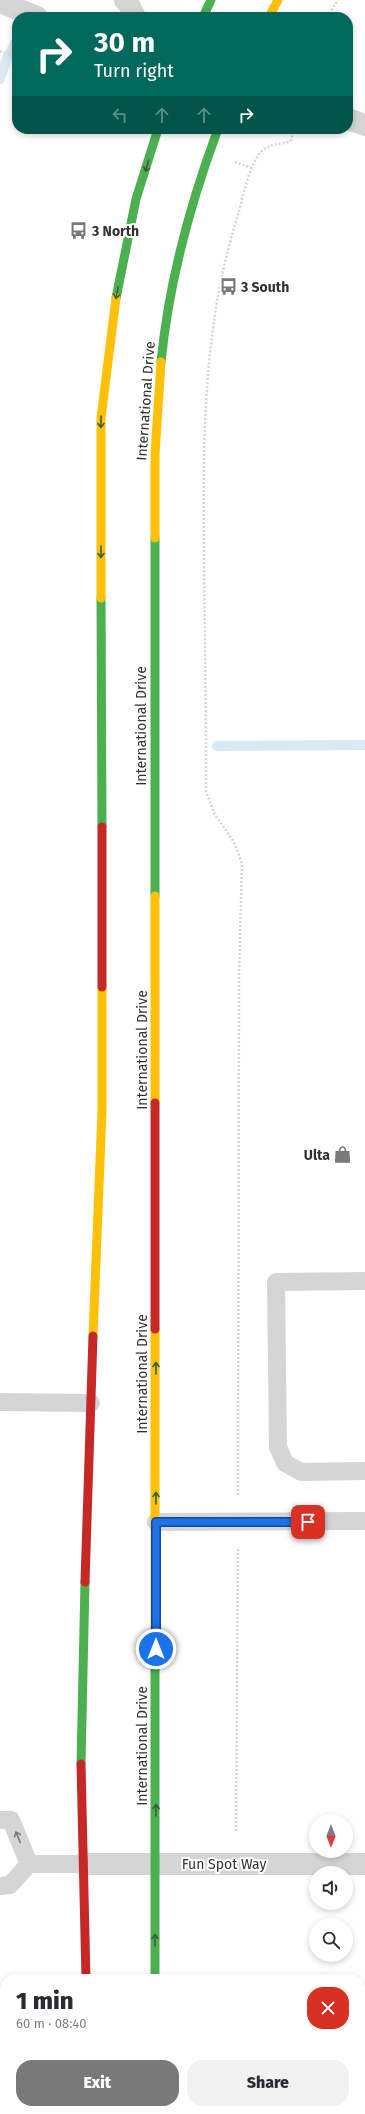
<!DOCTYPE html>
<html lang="en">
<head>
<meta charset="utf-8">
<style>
  :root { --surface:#fff; --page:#f2f2f3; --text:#2b2b33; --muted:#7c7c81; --accent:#797979 }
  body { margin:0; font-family:"Fira Sans",sans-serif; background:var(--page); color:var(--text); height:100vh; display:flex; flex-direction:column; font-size:15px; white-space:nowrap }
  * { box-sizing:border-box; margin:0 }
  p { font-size:13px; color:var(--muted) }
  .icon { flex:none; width:22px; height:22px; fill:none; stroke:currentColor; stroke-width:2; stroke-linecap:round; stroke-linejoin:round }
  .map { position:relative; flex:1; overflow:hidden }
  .sheet { position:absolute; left:0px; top:1974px; width:365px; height:140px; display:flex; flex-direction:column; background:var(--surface); border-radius:16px 16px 0 0; box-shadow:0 2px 6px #0003 }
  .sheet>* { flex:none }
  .hud { position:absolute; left:12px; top:12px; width:341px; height:122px; border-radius:16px; box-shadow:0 2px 6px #0003; background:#00695c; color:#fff; overflow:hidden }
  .needle { width:26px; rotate:180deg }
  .fabs { position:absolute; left:309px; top:1814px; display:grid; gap:8px }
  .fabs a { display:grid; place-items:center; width:44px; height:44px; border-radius:50%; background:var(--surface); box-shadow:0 2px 6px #0003; font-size:20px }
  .pin { position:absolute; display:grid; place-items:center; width:34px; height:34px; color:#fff; margin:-17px; border-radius:8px; box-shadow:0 2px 6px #0006 }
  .me { position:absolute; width:44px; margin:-22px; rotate:0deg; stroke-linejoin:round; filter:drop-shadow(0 0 3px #0008) }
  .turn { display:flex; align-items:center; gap:14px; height:84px; padding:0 16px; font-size:18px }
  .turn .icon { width:52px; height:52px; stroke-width:2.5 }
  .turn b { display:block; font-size:28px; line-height:34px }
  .lanes { display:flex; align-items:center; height:38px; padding:0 16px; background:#0003; justify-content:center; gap:20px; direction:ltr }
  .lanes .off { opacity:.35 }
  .round { display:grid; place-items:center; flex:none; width:42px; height:42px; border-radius:16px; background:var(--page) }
  .summary { display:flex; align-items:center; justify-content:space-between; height:68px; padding:0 16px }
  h1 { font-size:24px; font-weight:800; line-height:30px }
  .action { display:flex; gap:8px; margin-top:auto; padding:8px 16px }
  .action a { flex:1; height:46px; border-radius:16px; background:var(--accent); color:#fff; font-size:16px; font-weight:800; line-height:46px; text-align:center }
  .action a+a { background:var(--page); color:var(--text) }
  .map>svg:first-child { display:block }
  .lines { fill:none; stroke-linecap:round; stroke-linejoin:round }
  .stream { stroke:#d9e9f4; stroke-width:10 }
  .path { stroke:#d5d5d5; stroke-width:2.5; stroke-dasharray:2 2; stroke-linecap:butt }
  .lane { stroke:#d5d5d5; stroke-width:18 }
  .street { stroke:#d5d5d5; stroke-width:22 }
  .fast { stroke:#4caf50; stroke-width:9 }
  .slow { stroke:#ffc107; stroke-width:9 }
  .jam { stroke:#c62828; stroke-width:9 }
  .oneway { stroke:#3a5d3c }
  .oneway2 { stroke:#7b7b7b }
  .route-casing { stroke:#114b97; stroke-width:10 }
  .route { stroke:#1a73e8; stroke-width:7 }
  .labels { text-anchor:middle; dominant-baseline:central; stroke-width:4; stroke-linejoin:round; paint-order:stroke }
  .poi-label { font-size:14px; font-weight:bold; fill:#313131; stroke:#fff; text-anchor:start }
  .street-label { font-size:14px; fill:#313131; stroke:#fff }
</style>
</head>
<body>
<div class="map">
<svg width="365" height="2114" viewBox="0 0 365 2114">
  <rect width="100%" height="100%" fill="#fff"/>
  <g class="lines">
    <path class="stream" d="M 0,79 L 7,58 L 17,40
      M 217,746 L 365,745"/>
    <path class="path" d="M 327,17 L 338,0
      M 0,51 L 17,58
      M 235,162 L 252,168
      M 238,1495 L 239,975 L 242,864 L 234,842 L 214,813 L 206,791 C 206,714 205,637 204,559 C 203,444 202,330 237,218 C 243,198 247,172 259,154 C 267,144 278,144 290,142 L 295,129
      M 236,1831 L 238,1548"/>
    <path class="lane" d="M 365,1281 L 276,1282 L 278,1447 L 285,1463 L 301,1472 L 365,1471
      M 0,1402 L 91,1403
      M 156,1522 L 365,1521
      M 0,1820 L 11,1820 L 29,1864
      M 0,1886 L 10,1885 L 29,1864 L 83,1864"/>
    <path class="street" d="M 125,0 L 127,1 L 135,17
      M 0,2 L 37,17
      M 348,119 L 365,125
      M 83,1864 L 365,1864"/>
    <path class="fast" d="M 203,17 L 211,0
      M 116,298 L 136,199 L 158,129
      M 161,362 C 169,281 190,204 218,129
      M 155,538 L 155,896
      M 101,598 L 102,827
      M 155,1655 L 155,1979
      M 81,1764 L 85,1582
      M 86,2109 L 86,2114
      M 155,2109 L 155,2114"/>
    <path class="slow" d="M 269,17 L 278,0
      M 155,538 L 155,454 L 161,362
      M 101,598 L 101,418 L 116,298
      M 155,896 L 155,1103
      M 155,1329 L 155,1655
      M 93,1336 L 102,1111 L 102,987"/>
    <path class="jam" d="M 102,827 L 102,987
      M 155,1103 L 155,1329
      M 85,1582 L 93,1336
      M 81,1764 L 86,1979"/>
  </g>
  <defs><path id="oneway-shaft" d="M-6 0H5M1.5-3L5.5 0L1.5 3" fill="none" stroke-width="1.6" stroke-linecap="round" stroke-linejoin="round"/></defs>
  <g class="oneway">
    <use href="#oneway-shaft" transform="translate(147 166) rotate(106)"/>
    <use href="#oneway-shaft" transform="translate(117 293) rotate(101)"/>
    <use href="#oneway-shaft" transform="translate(101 422) rotate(91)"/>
    <use href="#oneway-shaft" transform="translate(101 552) rotate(90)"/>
    <use href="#oneway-shaft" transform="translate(156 1368) rotate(-90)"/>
    <use href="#oneway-shaft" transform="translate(156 1498) rotate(-90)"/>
    <use href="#oneway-shaft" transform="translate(156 1810) rotate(-89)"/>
    <use href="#oneway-shaft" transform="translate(155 1940) rotate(-90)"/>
  </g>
  <use class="oneway2" href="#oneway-shaft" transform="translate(18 1837) rotate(-112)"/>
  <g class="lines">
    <defs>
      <path id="route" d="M 156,1649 L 156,1522 L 308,1522"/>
    </defs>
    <use href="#route" class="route-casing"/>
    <use href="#route" class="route"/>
  </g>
  <defs>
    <symbol id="bus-bare" viewBox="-9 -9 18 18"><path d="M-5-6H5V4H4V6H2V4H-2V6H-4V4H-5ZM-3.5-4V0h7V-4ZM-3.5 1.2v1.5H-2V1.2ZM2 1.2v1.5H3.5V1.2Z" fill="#797979" stroke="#fff" stroke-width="2.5" paint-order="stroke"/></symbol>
    <symbol id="shop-bare" viewBox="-9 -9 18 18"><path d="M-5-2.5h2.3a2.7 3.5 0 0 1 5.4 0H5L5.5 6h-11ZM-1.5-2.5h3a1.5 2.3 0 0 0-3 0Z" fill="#797979" stroke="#fff" stroke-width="2.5" paint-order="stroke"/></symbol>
  </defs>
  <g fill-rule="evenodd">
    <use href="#bus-bare" x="66" y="218" width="25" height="25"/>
    <use href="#bus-bare" x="216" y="274" width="25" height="25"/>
    <use href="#shop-bare" x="330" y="1142" width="25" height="25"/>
  </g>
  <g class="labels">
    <g class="poi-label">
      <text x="92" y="231">3 North</text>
      <text x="241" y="287">3 South</text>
      <text x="330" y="1155" text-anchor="end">Ulta</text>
    </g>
    <g class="street-label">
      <text transform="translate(146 401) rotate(-86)">International Drive</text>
      <text transform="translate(141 726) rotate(-90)">International Drive</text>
      <text transform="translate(142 1050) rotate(-90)">International Drive</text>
      <text transform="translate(142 1374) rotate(-90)">International Drive</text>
      <text transform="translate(142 1746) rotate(-90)">International Drive</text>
      <text x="224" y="1864">Fun Spot Way</text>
    </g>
  </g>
</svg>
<div class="fabs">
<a><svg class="needle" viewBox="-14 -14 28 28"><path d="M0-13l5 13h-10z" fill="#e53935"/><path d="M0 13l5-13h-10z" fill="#7c7c81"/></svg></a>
<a><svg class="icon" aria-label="sound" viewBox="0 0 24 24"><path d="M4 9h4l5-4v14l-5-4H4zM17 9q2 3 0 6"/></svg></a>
<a><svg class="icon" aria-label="search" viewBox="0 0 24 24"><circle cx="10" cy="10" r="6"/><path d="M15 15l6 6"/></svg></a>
</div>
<div class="pin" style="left:308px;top:1522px;background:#d93025"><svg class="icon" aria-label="arrive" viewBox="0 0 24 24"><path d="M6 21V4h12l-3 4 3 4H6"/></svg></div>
<svg class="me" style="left:156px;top:1649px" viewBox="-20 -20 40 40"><circle r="17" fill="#1a73e8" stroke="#fff" stroke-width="3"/><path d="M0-11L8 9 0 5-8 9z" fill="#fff"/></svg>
<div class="hud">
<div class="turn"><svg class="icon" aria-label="right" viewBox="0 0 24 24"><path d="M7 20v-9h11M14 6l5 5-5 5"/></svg><div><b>30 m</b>Turn right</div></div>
<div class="lanes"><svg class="icon off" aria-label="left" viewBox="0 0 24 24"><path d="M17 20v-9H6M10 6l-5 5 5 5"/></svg><svg class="icon off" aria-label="ahead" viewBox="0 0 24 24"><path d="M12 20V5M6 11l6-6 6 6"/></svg><svg class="icon off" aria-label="ahead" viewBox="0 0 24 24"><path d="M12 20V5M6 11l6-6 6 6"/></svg><svg class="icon" aria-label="right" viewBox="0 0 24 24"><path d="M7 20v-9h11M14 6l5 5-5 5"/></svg></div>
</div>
<section class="sheet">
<div class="summary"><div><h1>1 min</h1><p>60 m · 08:40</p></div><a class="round" style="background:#d93025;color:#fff"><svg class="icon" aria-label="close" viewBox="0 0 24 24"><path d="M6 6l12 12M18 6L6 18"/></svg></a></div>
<div class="action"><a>Exit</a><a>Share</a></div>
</section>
</div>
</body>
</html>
